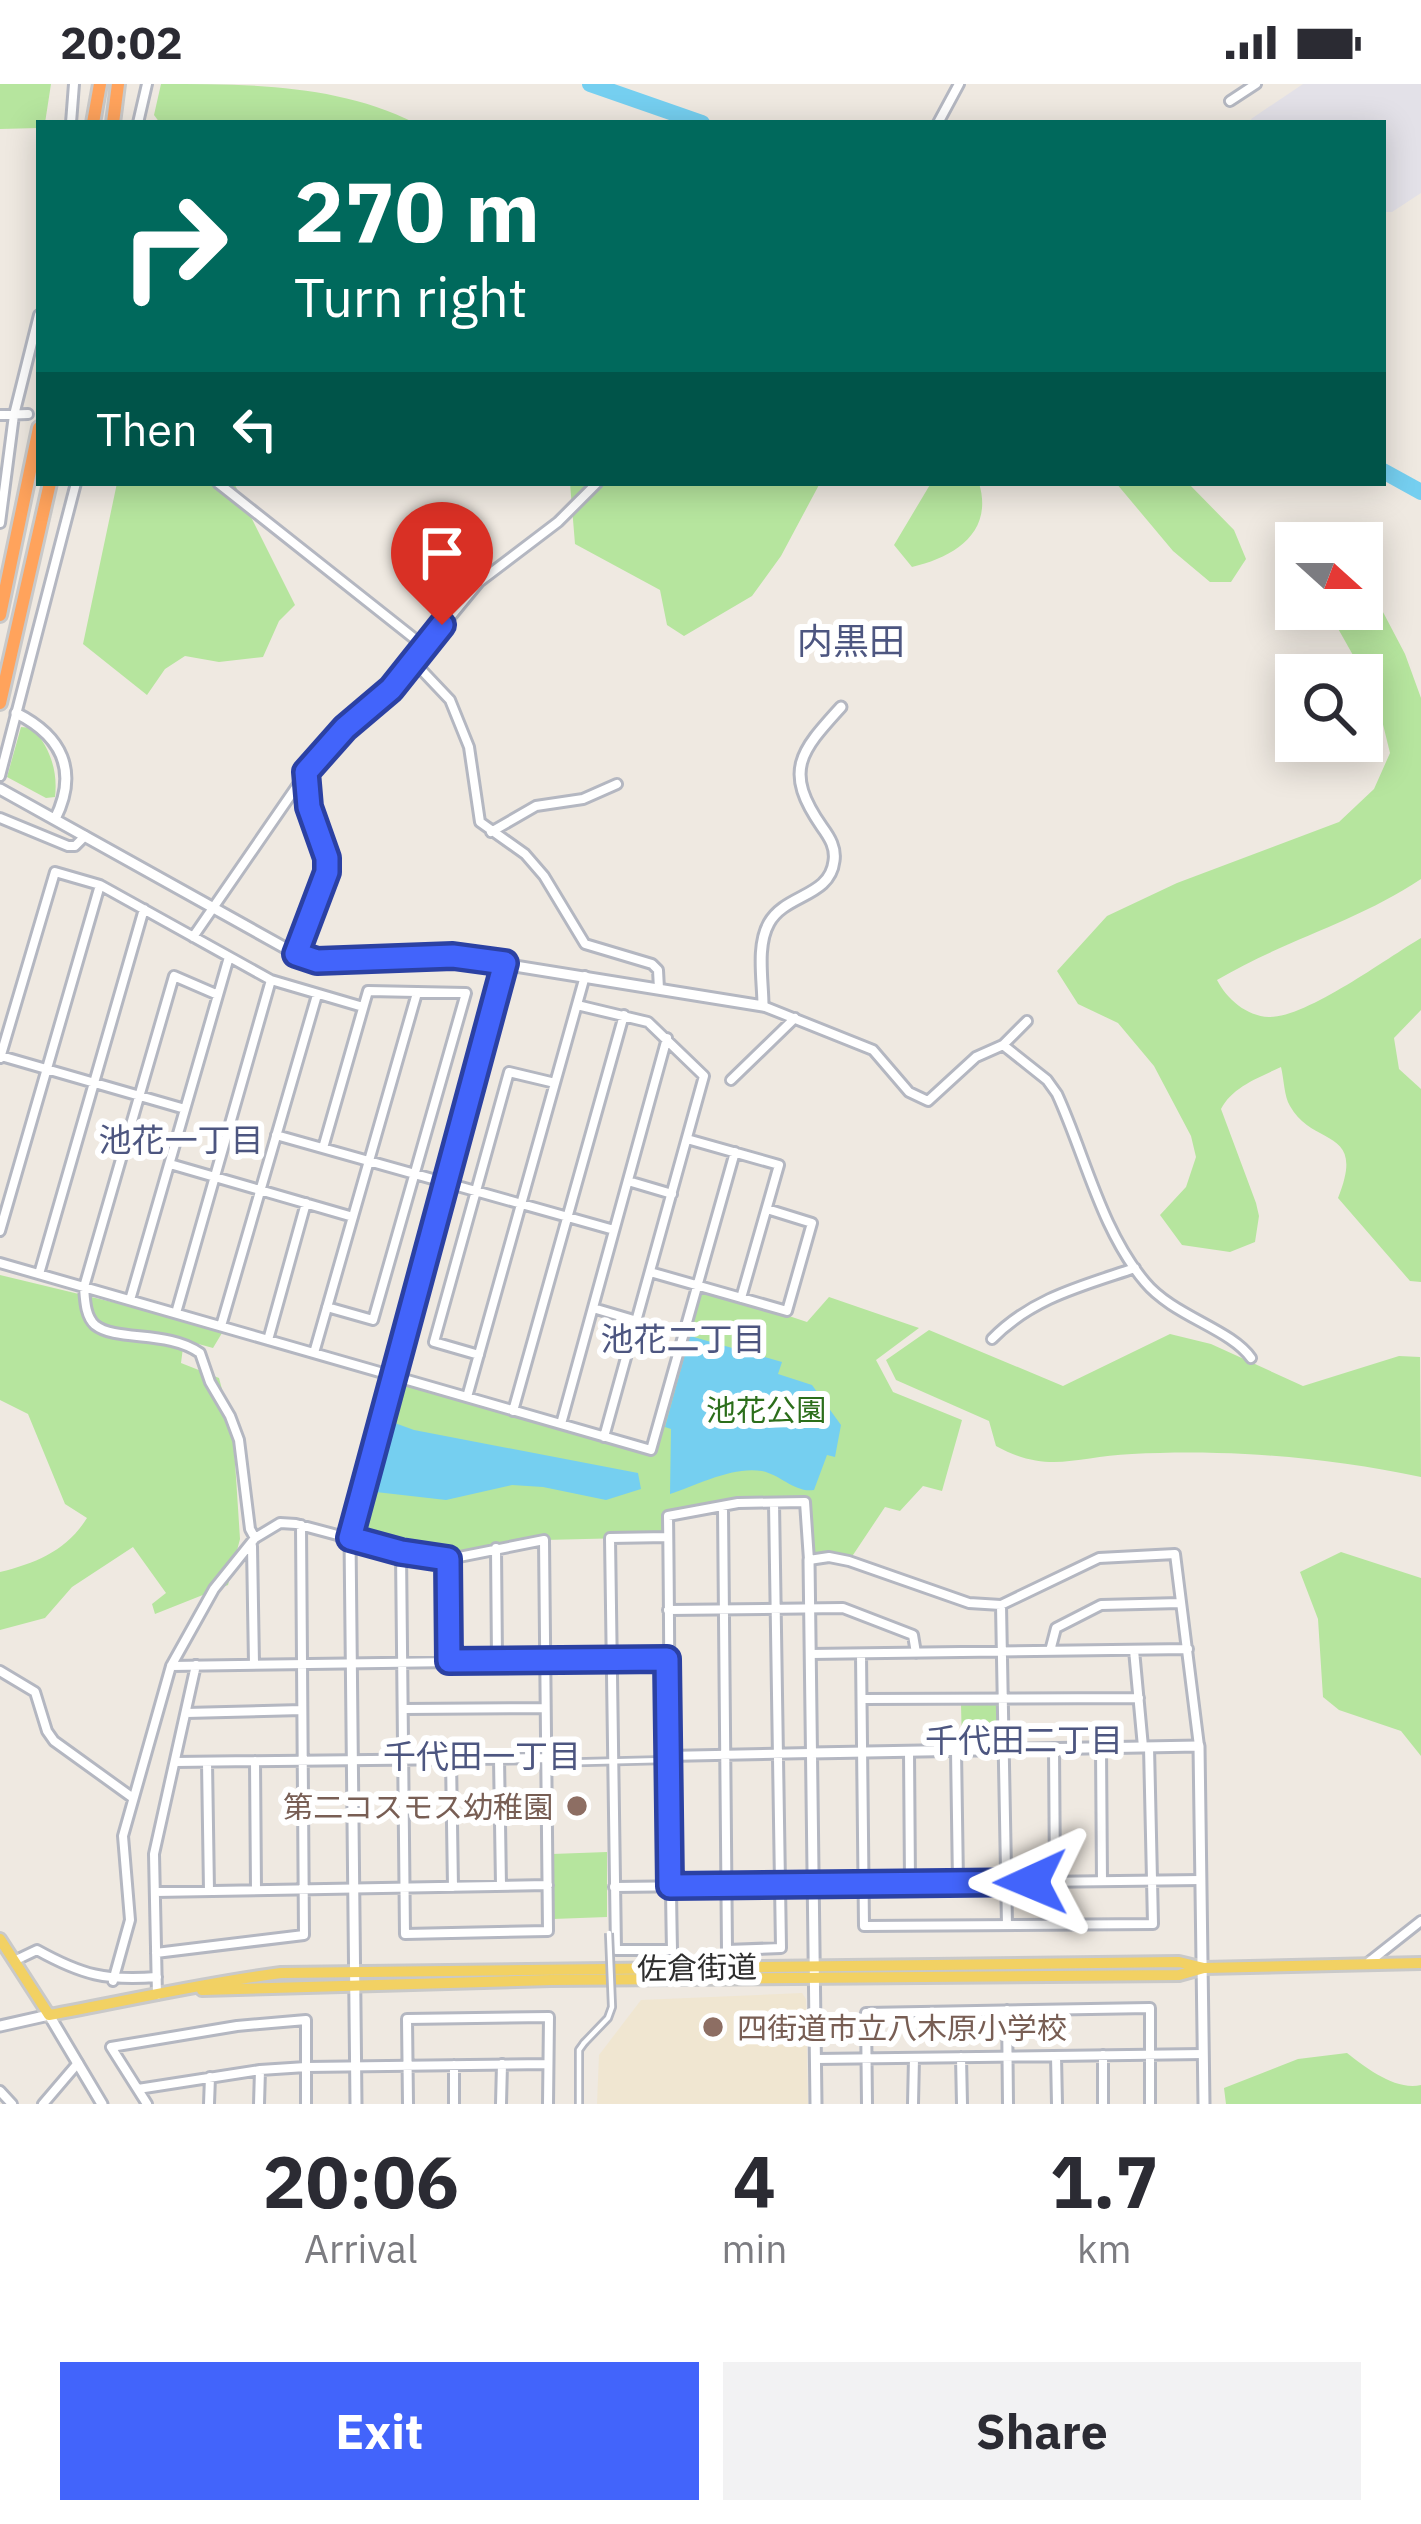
<!DOCTYPE html>
<html lang="en">
<head>
<meta charset="utf-8">
<style>
  :root { --surface:#fff; --page:#f2f2f3; --text:#2b2b33; --muted:#7c7c81; --accent:#4264fb }
  body { margin:0; font-family:"IBM Plex Sans","Noto Sans JP",sans-serif; background:var(--page); color:var(--text); height:100vh; display:flex; flex-direction:column; font-size:45px; white-space:nowrap }
  * { box-sizing:border-box; margin:0 }
  p { font-size:39px; color:var(--muted) }
  .icon { flex:none; width:66px; height:66px; fill:none; stroke:currentColor; stroke-width:2; stroke-linecap:round; stroke-linejoin:round }
  .map { position:relative; height:2020px; overflow:hidden }
  .drawer { display:flex; flex-direction:column; background:var(--surface); flex:1 }
  .drawer>* { flex:none }
  .top-card { position:absolute; left:36px; top:36px; width:1350px; height:366px; border-radius:0px; box-shadow:0 6px 30px #0003; background:#00695c; color:#fff; overflow:hidden }
  .needle { width:78px; rotate:111deg }
  .tools { position:absolute; left:1275px; top:438px; display:grid; gap:24px }
  .tools a { display:grid; place-items:center; width:108px; height:108px; border-radius:0px; background:var(--surface); box-shadow:0 6px 30px #0003; font-size:60px }
  .pin { position:absolute; display:grid; place-items:center; width:102px; height:102px; color:#fff; margin:-123px -51px; border-radius:50% 50% 50% 0; rotate:-45deg; box-shadow:0 0 12px #0007 }
  .pin .icon { rotate:45deg }
  .me { position:absolute; width:132px; margin:-66px; rotate:269deg; stroke-linejoin:round; filter:drop-shadow(0 0 9px #0008) }
  .turn { display:flex; align-items:center; gap:42px; height:252px; padding:0 60px; font-size:54px }
  .turn .icon { width:156px; height:156px; stroke-width:2.5 }
  .turn b { display:block; font-size:84px; line-height:102px }
  .then { display:flex; align-items:center; height:114px; padding:0 60px; background:#0003; gap:24px; font-size:45px }
  .eta { display:flex; justify-content:space-evenly; align-items:center; height:204px; text-align:center }
  .eta b { font-size:72px; font-weight:700; line-height:84px }
  .button { display:flex; gap:24px; margin-top:auto; padding:24px 60px }
  .button a { flex:1; height:138px; border-radius:0px; background:var(--accent); color:#fff; font-size:48px; font-weight:700; line-height:138px; text-align:center }
  .button a+a { background:var(--page); color:var(--text) }
  .status { display:flex; justify-content:space-between; align-items:center; height:84px; padding:0 60px; background:var(--surface); direction:ltr }
  .status svg { height:33px; fill:currentColor }
  .map>svg:first-child { display:block }
  .industrial { fill:#e3e1e8 }
  .education { fill:#f0e6d1 }
  .green { fill:#b6e59e }
  .water { fill:#75cff0 }
  .lines { fill:none; stroke-linecap:round; stroke-linejoin:round }
  .river { stroke:#75cff0; stroke-width:16 }
  .pedestrian-casing { stroke:#b4b7c1; stroke-width:10 }
  .minor-casing { stroke:#b4b7c1; stroke-width:14 }
  .tertiary-casing { stroke:#b4b7c1; stroke-width:15 }
  .primary-casing { stroke:#c9c9c9; stroke-width:16 }
  .motorway-casing { stroke:#c9c9c9; stroke-width:18 }
  .pedestrian { stroke:#fff; stroke-width:4.5 }
  .minor { stroke:#fff; stroke-width:8 }
  .tertiary { stroke:#fff; stroke-width:9 }
  .primary { stroke:#f2d163; stroke-width:10 }
  .motorway { stroke:#ffa35c; stroke-width:12 }
  .pedestrian-bridge-casing { stroke:#b4b7c1; stroke-width:10; stroke-linecap:butt }
  .pedestrian-bridge { stroke:#fff; stroke-width:4.5 }
  .route-casing { stroke:#2b41a3; stroke-width:30 }
  .route { stroke:#4264fb; stroke-width:21 }
  .education-dot { fill:#8d6e63; stroke:#fff; stroke-width:4.5 }
  .labels { text-anchor:middle; dominant-baseline:central; stroke-width:12; stroke-linejoin:round; paint-order:stroke }
  .park-label { font-size:30px; fill:#2c6e1b; stroke:#fff }
  .education-label { font-size:30px; fill:#785e54; stroke:#fff; text-anchor:end }
  .street-label { font-size:30px; fill:#2e2e2e; stroke:#fff }
  .neighbourhood-label { font-size:33px; fill:#4d5680; stroke:#fff }
  .quarter-label { font-size:36px; fill:#4d5680; stroke:#fff }
</style>
</head>
<body>
<div class="status"><b>20:02</b><svg viewBox="0 0 49 12"><path d="M0 12V9h3v3zM5 12V6h3v6zM10 12V3h3v9zM15 12V0h3v12zM26 1h20v11H26zM47 4h2v5h-2z"/></svg></div>
<div class="map">
<svg width="1421" height="2020" viewBox="0 0 1421 2020">
  <rect width="100%" height="100%" fill="#efe9e1"/>
  <path class="industrial" d="M 1303,0 L 1421,0 L 1421,109 L 1392,128 L 1383,128 L 1383,39 L 1254,39 L 1251,35 Z"/>
  <path class="education" d="M 802,1909 L 806,1915 L 808,2020 L 597,2020 L 599,1971 L 641,1916 Z"/>
  <path class="green" d="M 0,0 L 51,0 L 45,39 L 39,39 L 39,44 L 0,45 Z
    M 161,0 C 248,0 337,0 415,39 L 160,39 L 154,31 Z
    M 117,399 L 234,399 L 295,521 L 279,537 L 263,573 L 219,578 L 185,572 L 165,585 L 147,611 L 83,560 Z
    M 570,399 L 820,399 L 781,472 L 752,512 L 684,552 L 667,541 L 660,506 L 575,460 Z
    M 931,399 L 979,399 C 994,449 954,473 912,483 L 894,461 Z
    M 1116,399 L 1188,399 L 1234,446 L 1246,475 L 1231,498 L 1210,498 L 1173,467 Z
    M 1362,488 L 1405,570 L 1421,614 L 1421,795 C 1357,838 1282,857 1217,896 C 1227,915 1246,932 1269,933 C 1306,934 1387,874 1421,854 L 1421,926 L 1394,954 L 1399,985 L 1421,1005 L 1421,1198 L 1410,1197 L 1338,1114 C 1367,1042 1313,1064 1290,1022 C 1284,1012 1284,995 1281,983 C 1260,993 1232,1003 1221,1025 L 1256,1119 L 1259,1132 L 1255,1158 L 1230,1168 L 1182,1161 L 1160,1131 L 1186,1103 L 1196,1073 L 1191,1052 L 1154,982 L 1118,939 L 1078,920 L 1057,887 L 1107,832 L 1177,799 L 1339,738 L 1374,705 L 1390,669 L 1376,612 L 1327,525 L 1362,525 Z
    M 21,643 L 33,644 C 50,665 58,686 55,713 L 46,714 L 7,693 Z
    M 0,1191 L 137,1224 L 222,1249 L 213,1264 L 184,1256 L 181,1279 L 219,1294 L 233,1347 L 240,1455 L 228,1501 L 155,1530 L 152,1520 L 166,1509 L 133,1463 L 72,1503 L 45,1534 L 0,1546 L 0,1488 C 37,1479 67,1466 87,1434 L 65,1420 L 28,1330 L 0,1316 Z
    M 696,1201 L 807,1238 L 829,1213 L 919,1244 L 876,1276 L 893,1308 L 962,1336 L 942,1407 L 923,1402 L 900,1427 L 885,1423 L 849,1477 L 807,1474 L 805,1424 C 757,1415 716,1423 669,1432 L 668,1453 L 544,1456 L 449,1475 L 350,1454 L 391,1291 L 650,1366 Z
    M 929,1246 L 1063,1302 L 1170,1250 L 1211,1260 L 1303,1302 L 1399,1272 L 1420,1273 L 1421,1393 C 1363,1381 1304,1373 1245,1370 C 1208,1368 1169,1368 1132,1370 C 1077,1372 1049,1391 996,1362 L 989,1337 L 896,1296 L 886,1276 Z
    M 1341,1468 L 1421,1494 L 1421,1672 L 1401,1647 L 1339,1626 L 1323,1613 L 1318,1535 L 1300,1488 Z
    M 961,1621 L 1000,1621 L 1000,1660 L 962,1661 Z
    M 607,1768 L 607,1833 L 553,1835 L 552,1770 Z
    M 1347,1969 C 1366,1984 1396,2007 1421,2001 L 1421,2020 L 1226,2020 L 1224,2004 L 1298,1975 Z"/>
  <path class="water" d="M 690,1252 L 782,1278 L 778,1290 L 812,1301 L 841,1341 L 835,1373 L 827,1371 L 814,1406 C 795,1409 781,1391 762,1387 C 733,1382 697,1401 670,1410 L 671,1345 L 665,1343 Z
    M 392,1338 L 414,1346 L 638,1389 L 641,1405 L 606,1416 L 543,1403 L 512,1401 L 446,1416 L 367,1407 L 372,1389 L 379,1385 L 375,1380 L 379,1364 L 386,1362 L 382,1356 L 386,1341 Z"/>
  <g class="lines">
    <path class="river" d="M 590,0 L 702,39
      M 1383,387 L 1421,408"/>
    <defs>
      <path id="pedestrian" d="M 545,1679 L 667,1676
        M 579,2020 L 579,1966 L 584,1959"/>
      <path id="minor" d="M 1230,17 L 1256,0
        M 71,39 L 74,0
        M 138,39 L 147,0
        M 938,39 L 959,0
        M 0,331 L 28,330
        M 218,399 L 425,563
        M 0,439 L 14,331 L 39,231
        M 414,578 L 450,616 L 469,663 L 480,738 L 525,770 L 544,792 L 585,860 L 652,880 L 658,886 L 659,905
        M 0,692 L 76,399
        M 0,734 L 68,762 L 75,762 L 85,752
        M 491,748 L 536,722 L 583,715 L 617,700
        M 193,853 L 319,670 L 391,605 L 479,498 L 558,438 L 597,399
        M 296,870 L 327,788 L 327,774 L 309,723 L 306,690
        M 218,911 L 174,892 L 84,1203 C 85,1215 85,1232 95,1241 C 116,1258 168,1246 200,1269 L 210,1298 L 230,1332 L 239,1356 L 250,1445 L 255,1454
        M 577,921 L 648,938 L 704,992 L 604,1353
        M 763,922 L 873,966 L 909,1008 L 928,1017 L 976,973 L 1003,961 L 1027,937
        M 1003,961 L 1047,996 L 1057,1010 C 1085,1071 1101,1146 1145,1198 C 1173,1232 1231,1245 1251,1274
        M 1,972 L 185,1025
        M 0,974 L 55,788 L 100,801 L 271,896 L 363,923
        M 731,996 L 795,934
        M 276,1051 L 614,1146
        M 687,1055 L 779,1081 L 741,1214
        M 323,1064 L 368,907 L 466,909 L 373,1236 L 327,1223
        M 170,1080 L 353,1133
        M 628,1097 L 672,1110
        M 0,1147 L 100,801
        M 0,1179 L 651,1366 L 735,1068
        M 650,1188 L 787,1227 L 812,1139 L 767,1125
        M 39,1190 L 144,825
        M 130,1216 L 229,873
        M 593,1224 L 637,1237
        M 176,1229 L 271,896
        M 221,1242 L 317,911
        M 992,1255 C 1032,1214 1082,1202 1135,1184
        M 268,1256 L 306,1119
        M 314,1269 L 417,909
        M 479,1271 L 434,1258 L 509,988 L 555,999
        M 467,1313 L 585,892
        M 513,1327 L 624,931
        M 561,1340 L 667,954
        M 723,1424 L 727,1866 L 781,1864 L 774,1419
        M 668,1453 L 610,1454 L 616,1866 L 672,1866 C 669,1721 670,1577 668,1432 L 738,1419 L 805,1418 L 809,1476 L 829,1473 L 849,1477 L 969,1519 L 1001,1521 L 1099,1474 L 1175,1470 L 1199,1662
        M 252,1462 L 254,1580
        M 496,1464 L 497,1576
        M 449,1475 L 449,1577
        M 1001,1521 L 1007,1841
        M 668,1526 L 843,1524 L 913,1551 L 916,1569
        M 1134,1566 L 1143,1663
        M 1050,1567 L 1056,1544 L 1101,1521 L 1180,1519
        M 810,1570 L 1188,1565
        M 861,1570 L 864,1842 L 1153,1840 L 1149,1663
        M 171,1582 L 667,1575
        M 0,1587 L 35,1608 L 47,1647 L 54,1657 L 133,1714
        M 862,1615 L 1139,1614
        M 403,1625 L 545,1624
        M 186,1629 L 302,1626
        M 1054,1664 L 1055,1797
        M 1101,1664 L 1102,1797
        M 956,1666 L 958,1799
        M 909,1667 L 910,1799
        M 667,1672 L 811,1669
        M 499,1674 L 501,1802
        M 451,1675 L 453,1803
        M 255,1677 L 256,1806
        M 175,1678 L 545,1674
        M 207,1678 L 209,1807
        M 614,1803 L 1201,1796
        M 155,1808 L 548,1801
        M 156,1869 L 304,1851 L 301,1441
        M 16,1876 L 37,1866 C 82,1891 106,1897 157,1893
        M 1369,1878 L 1421,1837
        M 113,1897 L 130,1836 L 123,1752 L 171,1582 L 214,1505 L 255,1454 L 280,1439 L 296,1440 L 401,1468 L 449,1475 L 544,1456 L 548,1847 L 405,1850 L 401,1468
        M 157,1911 L 154,1770 L 196,1581
        M 1007,1926 L 1008,2020
        M 1103,1971 L 1103,2020
        M 1056,1972 L 1057,2020
        M 961,1973 L 962,2020
        M 816,1975 L 1203,1970
        M 138,2005 L 260,1986 L 306,1983 L 548,1980
        M 0,2007 L 12,2020
        M 43,2020 L 78,1979
        M 147,2020 L 111,1963 L 237,1942 L 306,1936 L 306,2020
        M 209,2020 L 210,1993
        M 259,2020 L 260,1986
        M 408,2020 L 407,1935 L 549,1933 L 548,2020
        M 454,2020 L 454,1981
        M 501,2020 L 502,1980
        M 867,2020 L 866,1929 L 1150,1924 L 1150,2020
        M 913,2020 L 914,1974"/>
      <path id="tertiary" d="M 16,629 C 62,652 79,687 55,735
        M 0,705 L 296,870 L 317,877 L 453,872 L 763,922 C 763,897 756,862 769,839 C 785,810 830,813 834,777 C 836,764 830,754 822,743 C 783,687 800,668 841,623
        M 809,1476 L 816,2020
        M 811,1669 L 1199,1662 L 1204,2020
        M 0,1942 L 49,1931 L 102,2020
        M 356,2020 L 350,1454 L 505,879"/>
      <path id="primary" d="M 0,1855 L 49,1931 C 126,1917 203,1899 281,1889 L 1179,1878 L 1204,1884
        M 202,1906 L 551,1896 L 1179,1891 L 1204,1884 L 1421,1879"/>
      <path id="motorway" d="M 93,39 L 100,0
        M 113,39 L 118,0
        M 0,531 L 39,344
        M 0,619 L 50,399"/>
    </defs>
    <use href="#pedestrian" class="pedestrian-casing"/>
    <use href="#minor" class="minor-casing"/>
    <use href="#tertiary" class="tertiary-casing"/>
    <use href="#primary" class="primary-casing"/>
    <use href="#motorway" class="motorway-casing"/>
    <use href="#pedestrian" class="pedestrian"/>
    <use href="#minor" class="minor"/>
    <use href="#tertiary" class="tertiary"/>
    <use href="#primary" class="primary"/>
    <use href="#motorway" class="motorway"/>
    <defs>
      <path id="pedestrian-bridge" d="M 584,1959 L 608,1934 L 612,1923 L 609,1849"/>
    </defs>
    <use href="#pedestrian-bridge" class="pedestrian-bridge-casing"/>
    <use href="#pedestrian-bridge" class="pedestrian-bridge"/>
  </g>
  <g class="lines">
    <defs>
      <path id="route" d="M 442,541 L 391,605 L 345,644 L 306,688 L 309,723 L 327,774 L 327,788 L 296,870 L 317,877 L 453,872 L 505,879 L 350,1454 L 401,1468 L 448,1475 L 449,1577 L 667,1575 L 670,1802 L 1031,1798"/>
    </defs>
    <use href="#route" class="route-casing"/>
    <use href="#route" class="route"/>
  </g>
  <g class="education-dot">
    <circle cx="577" cy="1722" r="12"/>
    <circle cx="713" cy="1943" r="12"/>
  </g>
  <g class="labels">
    <g class="park-label">
      <text x="766" y="1325">池花公園</text>
    </g>
    <g class="education-label">
      <text x="553" y="1722">第二コスモス幼稚園</text>
      <text x="737" y="1943" text-anchor="start">四街道市立八木原小学校</text>
    </g>
    <g class="street-label">
      <text transform="translate(697 1883) rotate(-1)">佐倉街道</text>
    </g>
    <g class="neighbourhood-label">
      <text x="181" y="1055">池花一丁目</text>
      <text x="683" y="1254">池花二丁目</text>
      <text x="1024" y="1655">千代田二丁目</text>
      <text x="482" y="1671">千代田一丁目</text>
    </g>
    <g class="quarter-label">
      <text x="851" y="556">内黒田</text>
    </g>
  </g>
</svg>
<div class="tools">
<a><svg class="needle" viewBox="-14 -14 28 28"><path d="M0-13l5 13h-10z" fill="#e53935"/><path d="M0 13l5-13h-10z" fill="#7c7c81"/></svg></a>
<a><svg class="icon" aria-label="search" viewBox="0 0 24 24"><circle cx="10" cy="10" r="6"/><path d="M15 15l6 6"/></svg></a>
</div>
<div class="pin" style="left:442px;top:541px;background:#d93025"><svg class="icon" aria-label="arrive" viewBox="0 0 24 24"><path d="M6 21V4h12l-3 4 3 4H6"/></svg></div>
<svg class="me" style="left:1031px;top:1798px" viewBox="-20 -20 40 40"><path d="M0-17L14 15 0 8-14 15z" fill="#4264fb" stroke="#fff" stroke-width="4"/></svg>
<div class="top-card">
<div class="turn"><svg class="icon" aria-label="right" viewBox="0 0 24 24"><path d="M7 20v-9h11M14 6l5 5-5 5"/></svg><div><b>270 m</b>Turn right</div></div>
<div class="then">Then<svg class="icon" aria-label="left" viewBox="0 0 24 24"><path d="M17 20v-9H6M10 6l-5 5 5 5"/></svg></div>
</div>
</div>
<section class="drawer">
<div class="eta">
<div><b>20:06</b><p>Arrival</p></div>
<div><b>4</b><p>min</p></div>
<div><b>1.7</b><p>km</p></div>
</div>
<div class="button"><a>Exit</a><a>Share</a></div>
</section>
</body>
</html>
